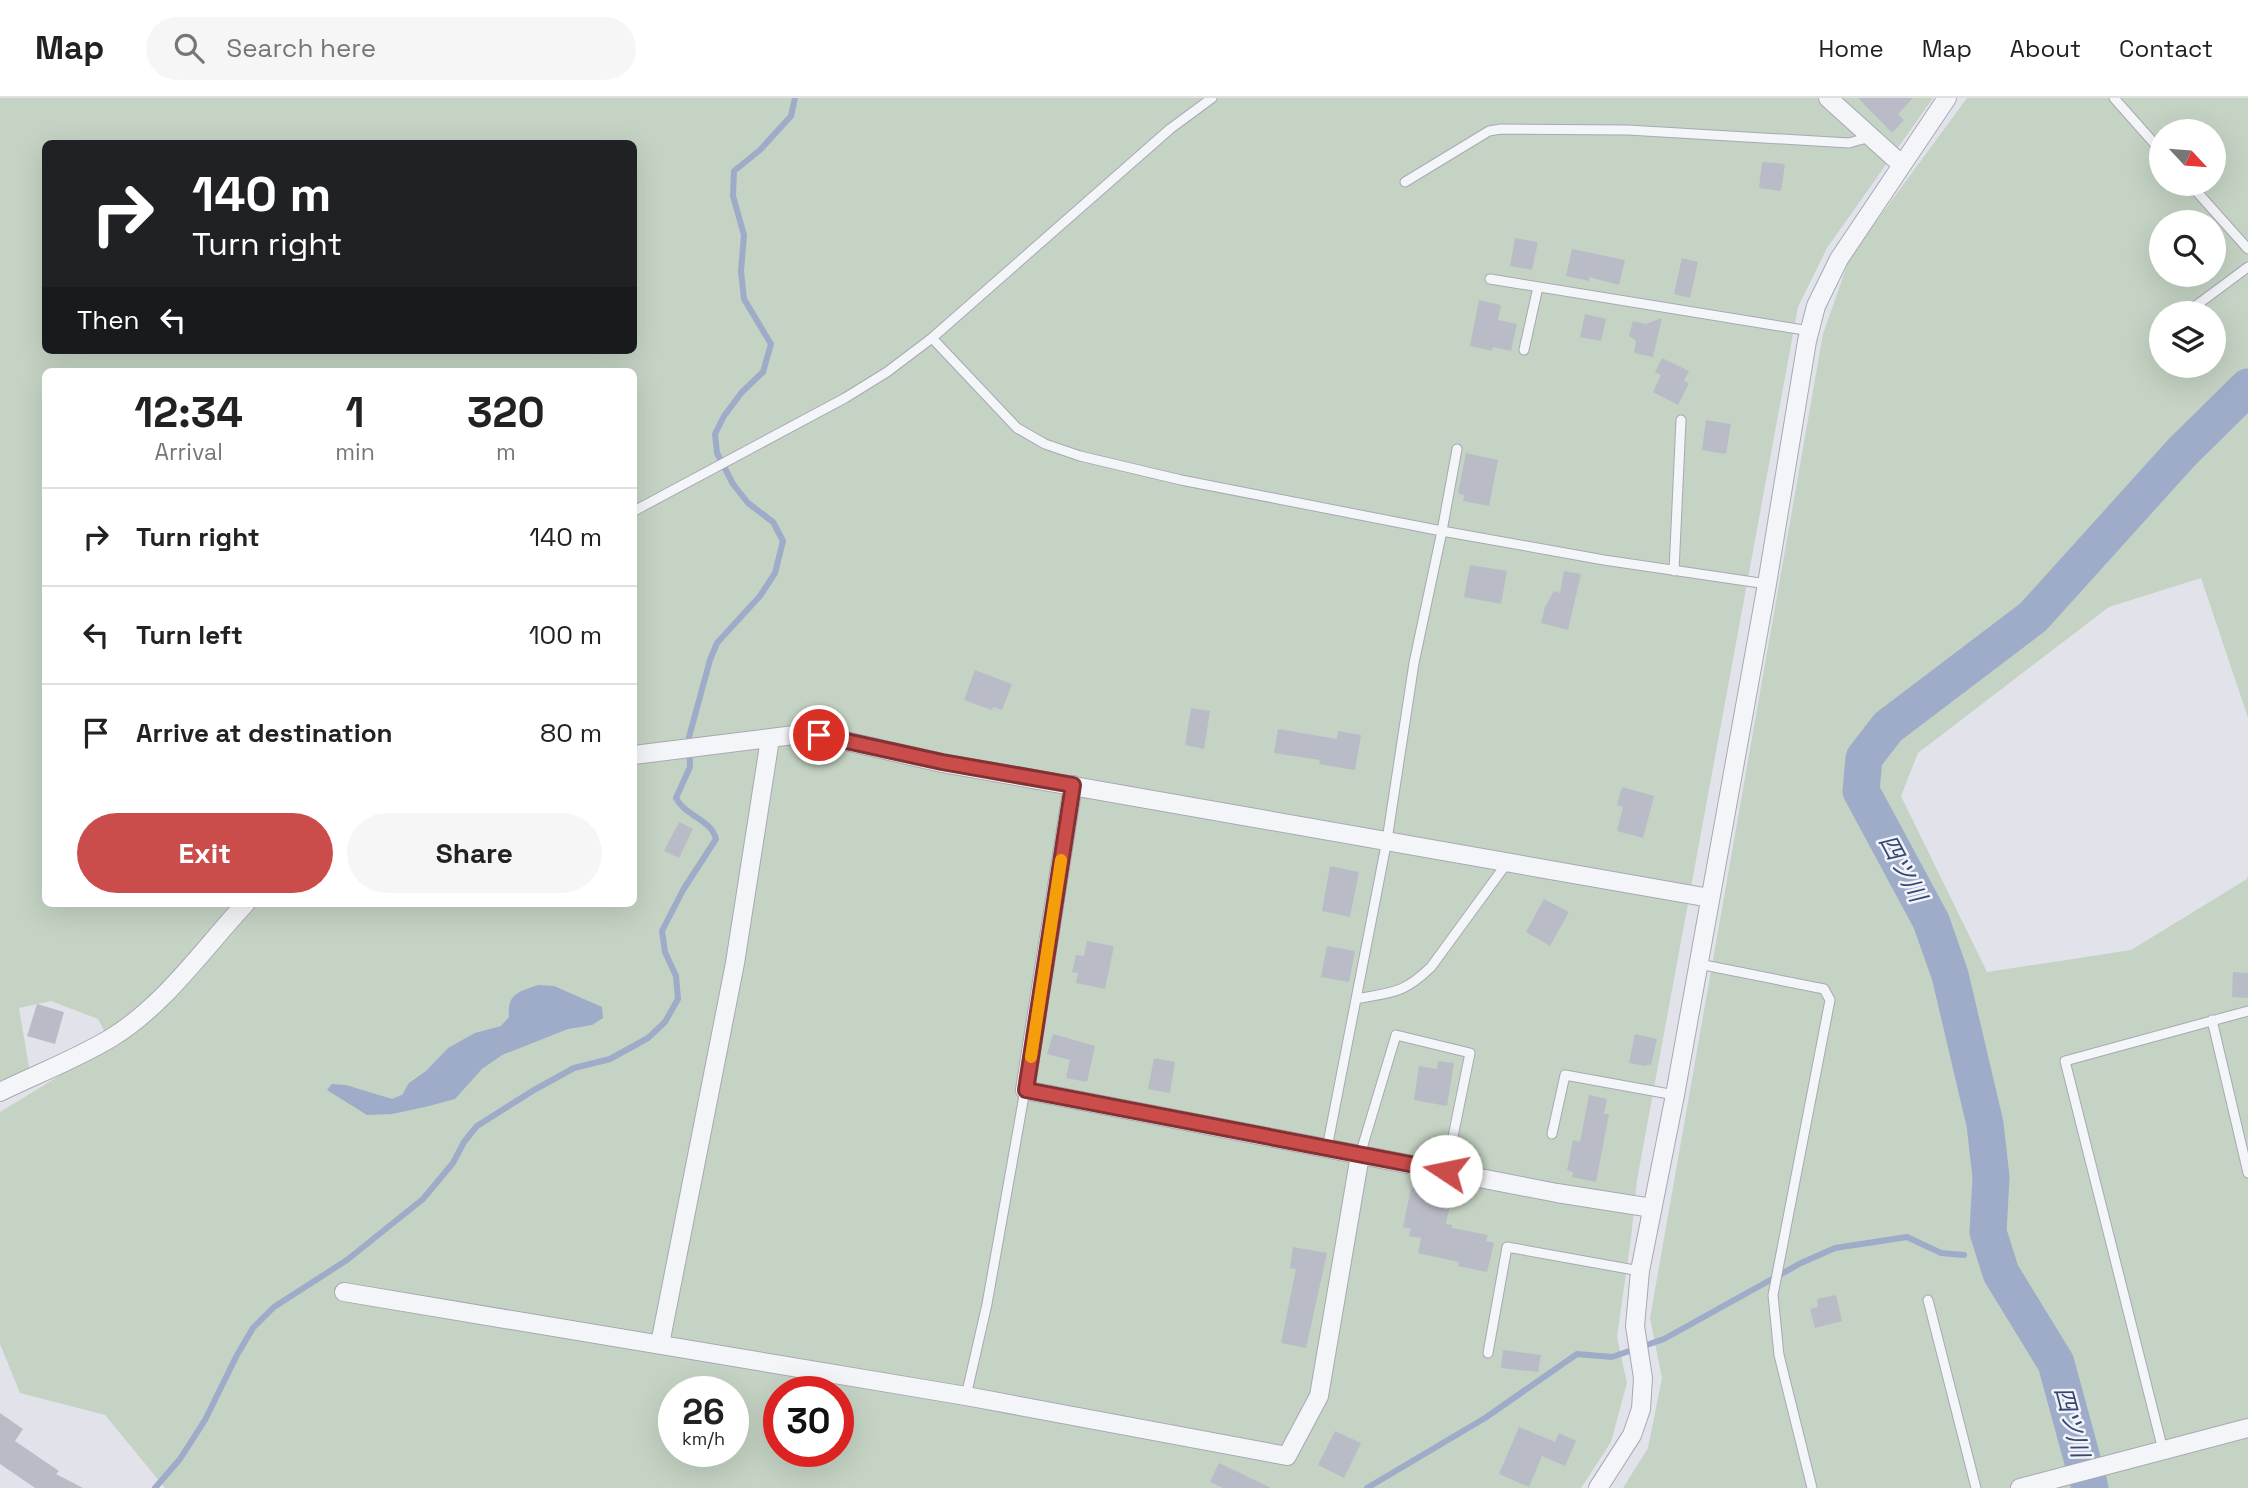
<!DOCTYPE html>
<html lang="en">
<head>
<meta charset="utf-8">
<style>
  :root { --surface:#fff; --page:#f6f6f6; --text:#222; --muted:#767676; --line:#e0e0e0; --accent:#cb4d4b }
  body { margin:0; font-family:"Space Grotesk","Noto Sans JP",sans-serif; background:var(--page); color:var(--text); height:100vh; display:flex; flex-direction:column; font-size:26px; white-space:nowrap }
  * { box-sizing:border-box; margin:0 }
  p { font-size:23px; color:var(--muted) }
  .icon { flex:none; width:38px; height:38px; fill:none; stroke:currentColor; stroke-width:2; stroke-linecap:round; stroke-linejoin:round }
  .map { position:relative; flex:1; overflow:hidden }
  .side { position:absolute; left:42px; top:270px; width:595px; height:539px; display:flex; flex-direction:column; background:var(--surface); border-radius:10px; box-shadow:0 7px 28px #0002 }
  .side>* { flex:none }
  .top-card { position:absolute; left:42px; top:42px; width:595px; height:214px; border-radius:10px; box-shadow:0 7px 28px #0002; background:#202124; color:#fff; overflow:hidden }
  .needle { width:46px; rotate:116deg }
  .controls { position:absolute; left:2149px; top:21px; display:grid; gap:14px }
  .controls a { display:grid; place-items:center; width:77px; height:77px; border-radius:50%; background:var(--surface); box-shadow:0 7px 28px #0002; font-size:35px }
  .speed { position:absolute; left:658px; top:1278px; display:flex; gap:14px; font-size:35px; font-weight:700; text-align:center }
  .speed>* { display:grid; place-content:center; width:91px; height:91px; border-radius:50%; background:var(--surface); box-shadow:0 7px 28px #0002; line-height:1 }
  .speed small { font-size:18px; font-weight:400 }
  .speed .limit { border:10px solid #d22; background:#fff; color:#111 }
  .pin { position:absolute; display:grid; place-items:center; width:60px; height:60px; color:#fff; margin:-30px; border:4px solid #fff; border-radius:50%; box-shadow:0 2px 7px #0007 }
  .me { position:absolute; width:77px; margin:-38px; rotate:281deg; stroke-linejoin:round; filter:drop-shadow(0 0 5px #0008) }
  .turn { display:flex; align-items:center; gap:24px; height:147px; padding:0 35px; font-size:32px }
  .turn .icon { width:91px; height:91px; stroke-width:2.5 }
  .turn b { display:block; font-size:49px; line-height:60px }
  .then { display:flex; align-items:center; height:66px; padding:0 35px; background:#0003; gap:14px; font-size:26px }
  .eta { display:flex; justify-content:space-evenly; align-items:center; height:119px; text-align:center }
  .eta b { font-size:42px; font-weight:600; line-height:49px }
  .cta { display:flex; gap:14px; margin-top:auto; padding:14px 35px }
  .cta a { flex:1; height:80px; border-radius:42px; background:var(--accent); color:#fff; font-size:28px; font-weight:600; line-height:80px; text-align:center }
  .cta a+a { background:var(--page); color:var(--text) }
  ul { padding:0; list-style:none }
  li { display:flex; align-items:center; gap:21px; height:98px; padding:0 35px; border-top:2px solid var(--line) }
  li div { flex:1 }
  li b { display:block; font-size:26px }
  li em { font-style:normal }
  header { display:flex; align-items:center; gap:42px; box-sizing:border-box; height:98px; padding:0 35px; background:var(--surface); border-bottom:2px solid var(--line) }
  header strong { font-size:33px }
  nav { display:flex; gap:38px; margin-inline-start:auto; font-size:24px }
  .search { width:490px; height:63px; background:var(--page); display:flex; align-items:center; gap:18px; box-sizing:border-box; padding:0 24px; border-radius:38px; color:var(--muted); font-size:26px }
  .map>svg:first-child { display:block }
  .green { fill:#c4d3c3; fill-rule:evenodd }
  .water { fill:#9eabc9 }
  .lines { fill:none; stroke-linecap:round; stroke-linejoin:round }
  .stream { stroke:#9eabc9; stroke-width:6 }
  .river { stroke:#9eabc9; stroke-width:37 }
  .building { fill:#b9bcc6 }
  .service-casing { stroke:#a7a9b4; stroke-width:11 }
  .minor-casing { stroke:#a7a9b4; stroke-width:20 }
  .service { stroke:#f4f5f8; stroke-width:9 }
  .minor { stroke:#f4f5f8; stroke-width:18 }
  .route-casing { stroke:#843231; stroke-width:18 }
  .route { stroke:#cb4d4b; stroke-width:12 }
  .slow { stroke:#f59e0b; stroke-width:12 }
  .labels { text-anchor:middle; dominant-baseline:central; stroke-width:5; stroke-linejoin:round; paint-order:stroke }
  .water-label { font-size:24px; font-style:italic; fill:#354774; stroke:#f1f3f7 }
</style>
</head>
<body>
<header>
<strong>Map</strong>
<div class="search"><svg class="icon" aria-label="search" viewBox="0 0 24 24"><circle cx="10" cy="10" r="6"/><path d="M15 15l6 6"/></svg>Search here</div>
<nav><a>Home</a><a>Map</a><a>About</a><a>Contact</a></nav>
</header>
<div class="map">
<svg width="2248" height="1390" viewBox="0 0 2248 1390">
  <rect width="100%" height="100%" fill="#e2e3ea"/>
  <path class="green" d="M 0,0 L 1933,0 L 1827,150 L 1798,209 L 1637,1082 L 1631,1140 L 1617,1239 L 1627,1285 L 1611,1344 L 1581,1390 L 165,1390 L 105,1317 L 20,1295 L 0,1246 L 0,1014 L 111,946 L 98,921 L 51,903 L 19,910 L 30,975 L 0,988 ZM 46,46 L 634,46 L 634,252 L 46,252 ZM 46,273 L 634,273 L 634,805 L 46,805 ZM 674,1293 L 733,1293 L 733,1353 L 674,1353 ZM 779,1293 L 838,1293 L 838,1353 L 779,1353 Z
    M 1967,0 L 2248,0 L 2248,620 L 2201,480 L 2109,509 L 1918,655 L 1901,698 L 1987,874 L 2131,852 L 2247,781 L 2248,777 L 2248,1390 L 1623,1390 L 1648,1350 L 1662,1280 L 1650,1220 L 1823,236 L 1850,159 ZM 2161,33 L 2214,33 L 2214,86 L 2161,86 ZM 2161,124 L 2214,124 L 2214,177 L 2161,177 ZM 2161,215 L 2214,215 L 2214,268 L 2161,268 Z"/>
  <path class="water" d="M 538,887 L 554,888 L 602,909 L 603,920 L 592,927 L 568,931 L 502,957 L 482,971 L 455,1001 L 425,1009 L 392,1016 L 367,1017 L 327,992 L 332,986 L 346,987 L 392,1001 L 402,997 L 409,985 L 426,973 L 448,950 L 475,935 L 501,928 L 509,919 C 507,895 519,894 538,887 Z"/>
  <g class="lines">
    <path class="stream" d="M 155,1390 L 180,1361 L 205,1322 L 237,1257 L 253,1230 L 274,1209 L 347,1162 L 423,1101 L 453,1065 L 464,1044 L 477,1028 L 534,992 L 574,970 L 610,961 L 648,940 L 665,924 L 678,901 L 676,878 L 665,854 L 662,833 L 683,792 L 716,741 C 711,721 685,718 676,700 L 690,669 L 689,639 L 710,562 L 717,545 L 760,498 L 775,475 L 783,443 L 773,424 L 748,405 L 733,386 L 717,355 L 715,336 L 724,318 L 742,294 L 763,274 L 771,246 L 744,201 L 741,173 L 744,137 L 733,98 L 734,73 L 760,52 L 791,18 L 795,0
      M 1367,1390 L 1485,1320 L 1577,1256 L 1612,1259 L 1664,1241 L 1801,1165 L 1835,1150 L 1907,1139 L 1941,1155 L 1964,1157"/>
    <path class="river" d="M 2090,1390 L 2056,1265 L 2001,1175 L 1988,1134 L 1991,1079 L 1985,1026 L 1950,877 L 1931,823 L 1861,693 L 1864,660 L 1888,629 L 2033,519 L 2182,354 L 2248,289"/>
  </g>
  <path class="building" d="M 1858,0 L 1913,0 L 1898,16 L 1904,22 L 1892,35 Z
    M 1762,64 L 1785,66 L 1781,93 L 1759,90 Z
    M 1515,140 L 1538,144 L 1532,172 L 1510,168 Z
    M 1572,151 L 1625,162 L 1619,187 L 1589,179 L 1589,183 L 1566,178 Z
    M 1682,160 L 1698,164 L 1690,200 L 1674,196 Z
    M 1479,202 L 1501,207 L 1498,222 L 1517,226 L 1511,253 L 1493,249 L 1492,253 L 1470,248 Z
    M 1585,216 L 1606,221 L 1601,243 L 1580,239 Z
    M 1662,220 L 1653,259 L 1634,255 L 1636,243 L 1629,238 L 1633,223 L 1646,226 Z
    M 1662,260 L 1689,273 L 1684,283 L 1689,285 L 1678,307 L 1653,294 L 1661,277 L 1655,274 Z
    M 1706,322 L 1731,326 L 1726,356 L 1702,352 Z
    M 1466,355 L 1498,362 L 1489,408 L 1463,403 L 1464,397 L 1458,395 Z
    M 1470,467 L 1507,473 L 1501,506 L 1464,499 Z
    M 1564,473 L 1581,476 L 1568,532 L 1541,525 L 1545,509 L 1554,493 L 1560,495 Z
    M 975,572 L 1012,586 L 1002,612 L 993,609 L 992,612 L 964,602 Z
    M 1191,610 L 1210,613 L 1204,651 L 1185,647 Z
    M 1278,631 L 1337,641 L 1338,633 L 1361,637 L 1355,672 L 1319,666 L 1320,662 L 1274,655 Z
    M 1622,689 L 1654,698 L 1643,740 L 1617,733 L 1623,709 L 1617,707 Z
    M 679,724 L 693,731 L 679,760 L 664,753 Z
    M 1330,768 L 1359,774 L 1350,819 L 1322,813 Z
    M 1544,801 L 1569,814 L 1550,848 L 1526,834 Z
    M 1087,843 L 1114,848 L 1105,891 L 1076,885 L 1078,875 L 1072,874 L 1076,857 L 1084,858 Z
    M 1327,848 L 1355,853 L 1349,884 L 1321,879 Z
    M 2233,874 L 2248,875 L 2248,900 L 2232,899 Z
    M 37,906 L 64,914 L 55,946 L 27,938 Z
    M 1053,936 L 1095,948 L 1087,984 L 1066,980 L 1070,962 L 1047,956 Z
    M 1635,936 L 1657,941 L 1651,967 L 1647,966 L 1647,968 L 1629,965 Z
    M 1154,960 L 1175,964 L 1170,995 L 1148,991 Z
    M 1438,963 L 1454,965 L 1447,1008 L 1414,1002 L 1419,968 L 1437,971 Z
    M 1589,997 L 1607,1001 L 1604,1016 L 1609,1016 L 1596,1084 L 1572,1079 L 1573,1074 L 1567,1072 L 1573,1042 L 1580,1044 Z
    M 1411,1090 L 1452,1098 L 1446,1126 L 1452,1127 L 1452,1130 L 1488,1137 L 1486,1143 L 1494,1145 L 1487,1174 L 1458,1168 L 1459,1164 L 1418,1155 L 1421,1140 L 1409,1138 L 1411,1131 L 1403,1129 Z
    M 1293,1149 L 1327,1155 L 1306,1250 L 1281,1245 L 1296,1171 L 1290,1170 Z
    M 1836,1197 L 1842,1223 L 1815,1230 L 1810,1211 L 1818,1209 L 1817,1201 Z
    M 1503,1252 L 1541,1257 L 1538,1274 L 1501,1270 Z
    M 0,1315 L 23,1331 L 15,1343 L 59,1373 L 56,1376 L 83,1390 L 35,1390 L 0,1366 Z
    M 1519,1329 L 1555,1344 L 1559,1335 L 1576,1343 L 1565,1368 L 1542,1358 L 1529,1389 L 1499,1376 Z
    M 1335,1333 L 1361,1345 L 1344,1380 L 1318,1367 Z
    M 1219,1365 L 1271,1390 L 1223,1390 L 1210,1384 Z"/>
  <g class="lines">
    <defs>
      <path id="service" d="M 2114,0 L 2161,53
        M 1405,84 L 1489,33 L 1501,31 L 1628,32 L 1849,45 L 1870,39
        M 2190,86 L 2248,151
        M 1490,181 L 1810,233
        M 2186,215 L 2248,169
        M 932,240 L 1017,330 L 1045,346 L 1080,358 L 1181,382 L 1442,433 L 1604,462 L 1767,486
        M 1524,252 L 1538,189
        M 634,413 L 845,300 L 887,274 L 932,240 L 1170,31 L 1212,0
        M 1674,473 L 1681,322
        M 1699,866 L 1824,891 L 1830,902 L 1773,1197 L 1779,1257 L 1812,1390
        M 1356,901 C 1393,894 1403,896 1431,869 L 1507,765
        M 2212,922 L 2248,1075
        M 1552,1036 L 1565,977 L 1675,997
        M 1327,1050 L 1387,742 L 1414,565 L 1442,433 L 1457,351
        M 1360,1057 L 1396,937 L 1470,955 L 1446,1073
        M 1928,1202 L 1976,1390
        M 1488,1255 L 1507,1149 L 1640,1173
        M 966,1298 L 987,1206 L 1025,992
        M 2163,1352 L 2065,963 L 2248,913"/>
      <path id="minor" d="M 1828,0 L 1901,66
        M 634,657 L 794,637 L 819,637 L 942,665 L 1710,800
        M 1073,687 L 1025,992 L 1557,1095 L 1652,1110
        M 0,994 C 37,976 76,961 111,940 C 165,907 203,851 246,805
        M 344,1194 L 966,1298 L 1287,1358 L 1319,1298 L 1360,1057
        M 660,1246 L 735,865 L 770,641
        M 1598,1390 L 1632,1337 L 1641,1311 L 1643,1280 L 1635,1228 L 1640,1173 L 1675,997 L 1767,486 L 1807,243 L 1816,208 L 1839,161 L 1947,0
        M 2020,1390 L 2248,1330"/>
    </defs>
    <use href="#service" class="service-casing"/>
    <use href="#minor" class="minor-casing"/>
    <use href="#service" class="service"/>
    <use href="#minor" class="minor"/>
  </g>
  <g class="lines">
    <defs>
      <path id="route" d="M 819,637 L 942,664 L 1073,687 L 1026,992 L 1446,1073"/>
    </defs>
    <use href="#route" class="route-casing"/>
    <use href="#route" class="route"/>
    <path class="slow" d="M 1031,959 L 1061,762"/>
  </g>
  <g class="labels">
    <g class="water-label">
      <text transform="translate(1903 770) rotate(62)">四ツ川</text>
      <text transform="translate(2072 1324) rotate(75)">四ツ川</text>
    </g>
  </g>
</svg>
<div class="controls">
<a><svg class="needle" viewBox="-14 -14 28 28"><path d="M0-13l5 13h-10z" fill="#e53935"/><path d="M0 13l5-13h-10z" fill="#767676"/></svg></a>
<a><svg class="icon" aria-label="search" viewBox="0 0 24 24"><circle cx="10" cy="10" r="6"/><path d="M15 15l6 6"/></svg></a>
<a><svg class="icon" aria-label="layers" viewBox="0 0 24 24"><path d="M12 4l9 5-9 5-9-5zM3 14l9 5 9-5"/></svg></a>
</div>
<div class="speed"><div>26<small>km/h</small></div><div class="limit">30</div></div>
<div class="pin" style="left:819px;top:637px;background:#d93025"><svg class="icon" aria-label="arrive" viewBox="0 0 24 24"><path d="M6 21V4h12l-3 4 3 4H6"/></svg></div>
<svg class="me" style="left:1446px;top:1073px" viewBox="-20 -20 40 40"><circle r="19" fill="#fff"/><path d="M0-13L10 11 0 6-10 11z" fill="#cb4d4b"/></svg>
<div class="top-card">
<div class="turn"><svg class="icon" aria-label="right" viewBox="0 0 24 24"><path d="M7 20v-9h11M14 6l5 5-5 5"/></svg><div><b>140 m</b>Turn right</div></div>
<div class="then">Then<svg class="icon" aria-label="left" viewBox="0 0 24 24"><path d="M17 20v-9H6M10 6l-5 5 5 5"/></svg></div>
</div>
<section class="side">
<div class="eta">
<div><b>12:34</b><p>Arrival</p></div>
<div><b>1</b><p>min</p></div>
<div><b>320</b><p>m</p></div>
</div>
<ul>
<li><svg class="icon" aria-label="right" viewBox="0 0 24 24"><path d="M7 20v-9h11M14 6l5 5-5 5"/></svg><div><b>Turn right</b></div><em>140 m</em></li>
<li><svg class="icon" aria-label="left" viewBox="0 0 24 24"><path d="M17 20v-9H6M10 6l-5 5 5 5"/></svg><div><b>Turn left</b></div><em>100 m</em></li>
<li><svg class="icon" aria-label="arrive" viewBox="0 0 24 24"><path d="M6 21V4h12l-3 4 3 4H6"/></svg><div><b>Arrive at destination</b></div><em>80 m</em></li>
</ul>
<div class="cta"><a>Exit</a><a>Share</a></div>
</section>
</div>
</body>
</html>
